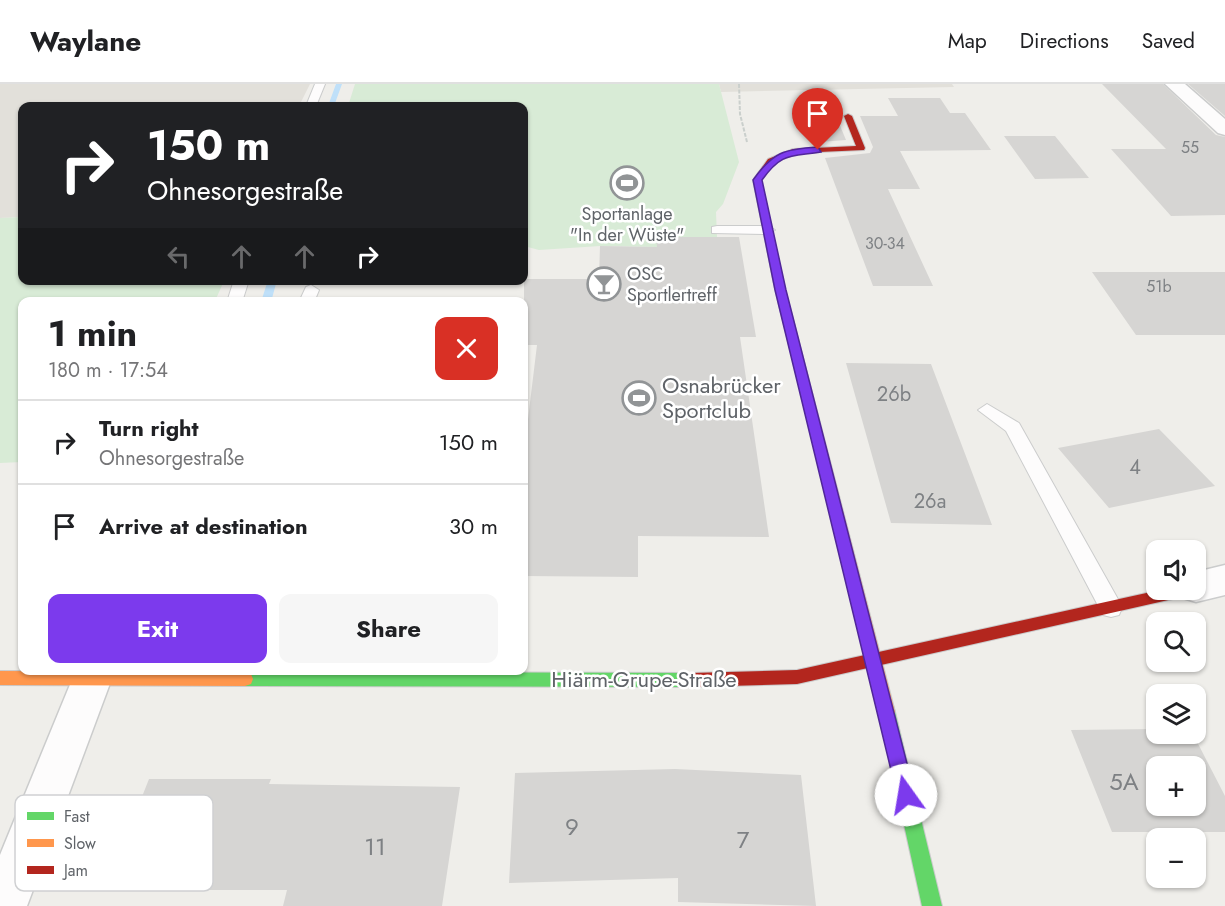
<!DOCTYPE html>
<html lang="en">
<head>
<meta charset="utf-8">
<style>
  :root { --surface:#fff; --page:#f6f6f6; --text:#202124; --muted:#757577; --line:#e0e0e0; --accent:#7c3aed }
  body { margin:0; font-family:Jost,sans-serif; background:var(--page); color:var(--text); height:100vh; display:flex; flex-direction:column; font-size:22px; white-space:nowrap }
  * { box-sizing:border-box; margin:0 }
  p { font-size:20px; color:var(--muted) }
  .icon { flex:none; width:33px; height:33px; fill:none; stroke:currentColor; stroke-width:2; stroke-linecap:round; stroke-linejoin:round }
  .map { position:relative; flex:1; overflow:hidden }
  .panel { position:absolute; left:18px; top:213px; width:510px; height:378px; display:flex; flex-direction:column; background:var(--surface); border-radius:12px; box-shadow:0 2px 4px #0004 }
  .panel>* { flex:none }
  .hud { position:absolute; left:18px; top:18px; width:510px; height:183px; border-radius:12px; box-shadow:0 2px 4px #0004; background:#202124; color:#fff; overflow:hidden }
  .controls { position:absolute; left:1146px; top:456px; display:grid; gap:12px }
  .controls a { display:grid; place-items:center; width:60px; height:60px; border-radius:12px; background:var(--surface); box-shadow:0 2px 4px #0004; font-size:30px }
  .pin { position:absolute; display:grid; place-items:center; width:51px; height:51px; color:#fff; margin:-62px -26px; border-radius:50% 50% 50% 0; rotate:-45deg; box-shadow:0 0 6px #0007 }
  .pin .icon { rotate:45deg }
  .me { position:absolute; width:66px; margin:-33px; rotate:347deg; stroke-linejoin:round; filter:drop-shadow(0 0 4px #0008) }
  .turn { display:flex; align-items:center; gap:21px; height:126px; padding:0 30px; font-size:27px }
  .turn .icon { width:78px; height:78px; stroke-width:2.5 }
  .turn b { display:block; font-size:42px; line-height:51px }
  .lanes { display:flex; align-items:center; height:57px; padding:0 30px; background:#0003; justify-content:center; gap:30px; direction:ltr }
  .lanes .off { opacity:.35 }
  .round { display:grid; place-items:center; flex:none; width:63px; height:63px; border-radius:12px; background:var(--page) }
  .overview { display:flex; align-items:center; justify-content:space-between; height:102px; padding:0 30px }
  h1 { font-size:36px; font-weight:700; line-height:45px }
  .cta { display:flex; gap:12px; margin-top:auto; padding:12px 30px }
  .cta a { flex:1; height:69px; border-radius:12px; background:var(--accent); color:#fff; font-size:24px; font-weight:700; line-height:69px; text-align:center }
  .cta a+a { background:var(--page); color:var(--text) }
  ul { padding:0; list-style:none }
  li { display:flex; align-items:center; gap:18px; height:84px; padding:0 30px; border-top:2px solid var(--line) }
  li div { flex:1 }
  li b { display:block; font-size:22px }
  li em { font-style:normal }
  header { display:flex; align-items:center; gap:36px; box-sizing:border-box; height:84px; padding:0 30px; background:var(--surface); border-bottom:2px solid var(--line) }
  header strong { font-size:28px }
  nav { display:flex; gap:33px; margin-inline-start:auto; font-size:21px }
  .map>svg:first-child { display:block }
  .education { fill:#e2e0da }
  .green { fill:#d8ebd6 }
  .lines { fill:none; stroke-linecap:round; stroke-linejoin:round }
  .stream { fill:#bfe0f9; fill-rule:evenodd }
  .building { fill:#d6d5d3; fill-rule:evenodd }
  .lane-casing { stroke:#cbcccc; stroke-width:2 }
  .street-casing { stroke:#cbcccc; stroke-width:3 }
  .fast-casing { stroke:#cacacb; stroke-width:2 }
  .slow-casing { stroke:#cacacb; stroke-width:2 }
  .jam-casing { stroke:#cacacb; stroke-width:2 }
  .path { stroke:#cacfcc; stroke-width:2; stroke-dasharray:4 1.5; stroke-linecap:butt }
  .lane { fill:#fdfcfc; fill-rule:evenodd }
  .street { fill:#fdfcfc; fill-rule:evenodd }
  .fast { fill:#63d668; fill-rule:evenodd }
  .slow { fill:#ff974d; fill-rule:evenodd }
  .jam { fill:#b3261e; fill-rule:evenodd }
  .route { fill:#7c3aed; stroke:#51269a; stroke-width:1.5 }
  .labels { text-anchor:middle; dominant-baseline:central; stroke-width:5; stroke-linejoin:round; paint-order:stroke }
  .far-number-label { font-size:16px; fill:#7e8184 }
  .far-poi-label { font-size:18px; fill:#5f6368; stroke:#fff }
  .number-label { font-size:20px; fill:#7e8184 }
  .poi-label { font-size:22px; fill:#5f6368; stroke:#fff; text-anchor:start }
  .street-label { font-size:22px; fill:#5f6368; stroke:#fff }
  .near-number-label { font-size:24px; fill:#7e8184 }
  .key { fill:#fff; stroke:#cfd0d2; stroke-width:1.5 }
  .key-label { font-size:16px; fill:#5f6368 }
</style>
</head>
<body>
<header>
<strong>Waylane</strong>
<nav><a>Map</a><a>Directions</a><a>Saved</a></nav>
</header>
<div class="map">
<svg width="1225" height="822" viewBox="0 0 1225 822">
  <rect width="100%" height="100%" fill="#efeeea"/>
  <path class="education" d="M 0,0 L 310,0 L 299,22 L 22,22 L 22,133 L 0,134 Z
    M 719,0 L 952,0 L 954,3 L 721,8 Z"/>
  <path class="green" d="M 355,0 L 719,0 L 739,78 L 723,120 L 716,128 L 717,153 L 657,153 L 657,163 L 600,162 L 539,166 L 524,162 L 524,22 L 348,22 Z
    M 22,133 L 22,196 L 224,197 L 215,217 L 22,218 L 22,378 L 0,379 L 0,134 Z"/>
  <g class="lines">
    <path class="stream" d="M 336,0 L 342,0 L 334,22 L 328,22 Z
      M 268,196 L 277,196 L 271,218 L 261,218 Z"/>
  </g>
  <path class="building" d="M 1102,0 L 1163,0 L 1216,51 L 1225,53 L 1225,131 L 1171,132 L 1111,65 L 1166,65 Z
    M 1188,0 L 1225,0 L 1225,32 Z
    M 888,14 L 940,14 L 950,29 L 965,29 L 991,66 L 900,67 L 920,105 L 888,105 L 933,202 L 873,202 L 825,74 L 870,69 L 873,63 L 860,32 L 898,32 Z
    M 809,32 L 836,32 L 846,56 L 819,58 Z
    M 1004,52 L 1055,52 L 1089,94 L 1035,95 Z
    M 656,153 L 739,153 L 756,253 L 740,253 L 769,453 L 638,452 L 638,493 L 524,492 L 524,368 L 537,261 L 524,261 L 524,195 L 599,195 L 600,162 L 657,163 Z
    M 1092,188 L 1225,188 L 1225,251 L 1136,251 Z
    M 846,279 L 931,280 L 992,441 L 891,439 Z
    M 1159,345 L 1215,402 L 1109,424 L 1058,364 Z
    M 1156,645 L 1156,650 L 1193,650 L 1225,712 L 1225,748 L 1112,748 L 1071,646 ZM 1156,682 L 1196,682 L 1196,722 L 1156,722 Z
    M 675,685 L 801,691 L 816,822 L 678,818 L 678,794 L 509,799 L 515,689 Z
    M 149,695 L 271,695 L 269,700 L 460,703 L 442,822 L 283,822 L 287,806 L 105,806 Z"/>
  <g class="lines">
    <defs>
      <path id="lane" d="M 315,0 L 325,0 L 316,22 L 306,22 Z
        M 717,142 L 768,142 L 775,146 L 768,150 L 712,149 L 712,143 Z
        M 234,196 L 249,196 L 242,218 L 227,218 Z
        M 311,201 L 319,206 L 314,218 L 299,218 L 306,203 Z
        M 987,320 L 1019,339 L 1119,517 L 1122,524 L 1119,531 L 1111,533 L 1103,531 L 1006,347 L 978,326 Z"/>
      <path id="street" d="M 1165,0 L 1185,0 L 1225,35 L 1225,51 L 1218,49 Z
        M 1225,481 L 1225,511 L 1196,518 L 1183,514 L 1179,506 L 1196,506 L 1196,488 Z
        M 76,586 L 108,586 L 112,594 L 27,822 L 0,822 L 0,771 Z"/>
      <path id="fast" d="M 245,588 L 691,589 L 697,591 L 699,596 L 697,601 L 691,603 L 245,602 L 239,600 L 237,595 L 239,590 Z
        M 887,620 L 893,622 L 895,628 L 942,822 L 922,822 L 879,628 L 881,622 Z"/>
      <path id="slow" d="M 824,372 L 830,377 L 895,628 L 893,634 L 887,636 L 881,634 L 879,628 L 818,377 Z
        M 0,587 L 245,588 L 251,590 L 253,595 L 251,600 L 245,602 L 0,601 Z"/>
      <path id="jam" d="M 848,30 L 852,32 L 865,64 L 864,66 L 797,69 L 774,79 L 761,96 L 785,205 L 830,377 L 824,382 L 818,377 L 775,205 L 753,96 L 768,75 L 793,65 L 856,62 L 844,32 Z
        M 1160,506 L 1193,506 L 1191,510 L 1186,512 L 797,600 L 691,603 L 685,601 L 683,596 L 685,591 L 691,589 L 797,586 Z"/>
    </defs>
    <use href="#lane" class="lane-casing"/>
    <use href="#street" class="street-casing"/>
    <use href="#fast" class="fast-casing"/>
    <use href="#slow" class="slow-casing"/>
    <use href="#jam" class="jam-casing"/>
    <path class="path" d="M 739,0 L 740,30 L 747,58"/>
    <use href="#lane" class="lane"/>
    <use href="#street" class="street"/>
    <use href="#fast" class="fast"/>
    <use href="#slow" class="slow"/>
    <use href="#jam" class="jam"/>
  </g>
  <path class="route" d="M 818,63 L 821,68 C 790,73 782,68 762,96 L 786,206 L 915,711 L 912,717 L 906,720 L 899,717 L 897,711 L 775,206 L 753,96 C 773,68 784,65 818,63 Z"/>
  <defs>
    <symbol id="stadium-ring" viewBox="-11 -11 22 22"><circle r="9.5" fill="#fff" stroke="#919496" stroke-width="1.5"/><path d="M0-5a6.5 5 0 1 0 0 10a6.5 5 0 1 0 0-10ZM-3.5-1.8h7v3.6h-7Z" fill="#919496"/></symbol>
    <symbol id="bar-ring" viewBox="-11 -11 22 22"><circle r="9.5" fill="#fff" stroke="#919496" stroke-width="1.5"/><path d="M-6-5H6L.8 .8V4.5H3.5V6h-7V4.5H-.8V.8Z" fill="#919496"/></symbol>
  </defs>
  <g fill-rule="evenodd">
    <use href="#stadium-ring" x="608" y="80" width="38" height="38"/>
    <use href="#bar-ring" x="585" y="181" width="38" height="38"/>
    <use href="#stadium-ring" x="620" y="295" width="38" height="38"/>
  </g>
  <g class="labels">
    <g class="far-number-label">
      <text x="1190" y="63">55</text>
      <text x="885" y="159">30-34</text>
      <text x="1159" y="202">51b</text>
    </g>
    <g class="far-poi-label">
      <text x="627" y="130">Sportanlage<tspan x="627" dy="21">"In der Wüste"</tspan></text>
      <text x="627" y="190" text-anchor="start">OSC<tspan x="627" dy="21">Sportlertreff</tspan></text>
    </g>
    <g class="number-label">
      <text x="894" y="310">26b</text>
      <text x="1135" y="383">4</text>
      <text x="930" y="417">26a</text>
    </g>
    <g class="poi-label">
      <text x="662" y="301">Osnabrücker<tspan x="662" dy="25">Sportclub</tspan></text>
    </g>
    <g class="street-label">
      <text x="644" y="595">Hiärm-Grupe-Straße</text>
    </g>
    <g class="near-number-label">
      <text x="1124" y="697">5A</text>
      <text x="572" y="742">9</text>
      <text x="743" y="755">7</text>
      <text x="375" y="762">11</text>
    </g>
  </g>
  <rect x="15" y="711" width="198" height="96" rx="9" class="key"/>
  <rect x="27" y="728" width="27" height="8" fill="#63d668"/>
  <rect x="27" y="755" width="27" height="8" fill="#ff974d"/>
  <rect x="27" y="782" width="27" height="8" fill="#b3261e"/>
  <g class="key-label">
    <text x="64" y="738">Fast</text>
    <text x="64" y="765">Slow</text>
    <text x="64" y="792">Jam</text>
  </g>
</svg>
<div class="controls">
<a><svg class="icon" aria-label="sound" viewBox="0 0 24 24"><path d="M4 9h4l5-4v14l-5-4H4zM17 9q2 3 0 6"/></svg></a>
<a><svg class="icon" aria-label="search" viewBox="0 0 24 24"><circle cx="10" cy="10" r="6"/><path d="M15 15l6 6"/></svg></a>
<a><svg class="icon" aria-label="layers" viewBox="0 0 24 24"><path d="M12 4l9 5-9 5-9-5zM3 14l9 5 9-5"/></svg></a>
<a>+</a>
<a>−</a>
</div>
<div class="pin" style="left:818px;top:66px;background:#d93025"><svg class="icon" aria-label="arrive" viewBox="0 0 24 24"><path d="M6 21V4h12l-3 4 3 4H6"/></svg></div>
<svg class="me" style="left:906px;top:711px" viewBox="-20 -20 40 40"><circle r="19" fill="#fff"/><path d="M0-13L10 11 0 6-10 11z" fill="#7c3aed"/></svg>
<div class="hud">
<div class="turn"><svg class="icon" aria-label="right" viewBox="0 0 24 24"><path d="M7 20v-9h11M14 6l5 5-5 5"/></svg><div><b>150 m</b>Ohnesorgestraße</div></div>
<div class="lanes"><svg class="icon off" aria-label="left" viewBox="0 0 24 24"><path d="M17 20v-9H6M10 6l-5 5 5 5"/></svg><svg class="icon off" aria-label="ahead" viewBox="0 0 24 24"><path d="M12 20V5M6 11l6-6 6 6"/></svg><svg class="icon off" aria-label="ahead" viewBox="0 0 24 24"><path d="M12 20V5M6 11l6-6 6 6"/></svg><svg class="icon" aria-label="right" viewBox="0 0 24 24"><path d="M7 20v-9h11M14 6l5 5-5 5"/></svg></div>
</div>
<section class="panel">
<div class="overview"><div><h1>1 min</h1><p>180 m · 17:54</p></div><a class="round" style="background:#d93025;color:#fff"><svg class="icon" aria-label="close" viewBox="0 0 24 24"><path d="M6 6l12 12M18 6L6 18"/></svg></a></div>
<ul>
<li><svg class="icon" aria-label="right" viewBox="0 0 24 24"><path d="M7 20v-9h11M14 6l5 5-5 5"/></svg><div><b>Turn right</b><p>Ohnesorgestraße</p></div><em>150 m</em></li>
<li><svg class="icon" aria-label="arrive" viewBox="0 0 24 24"><path d="M6 21V4h12l-3 4 3 4H6"/></svg><div><b>Arrive at destination</b></div><em>30 m</em></li>
</ul>
<div class="cta"><a>Exit</a><a>Share</a></div>
</section>
</div>
</body>
</html>
